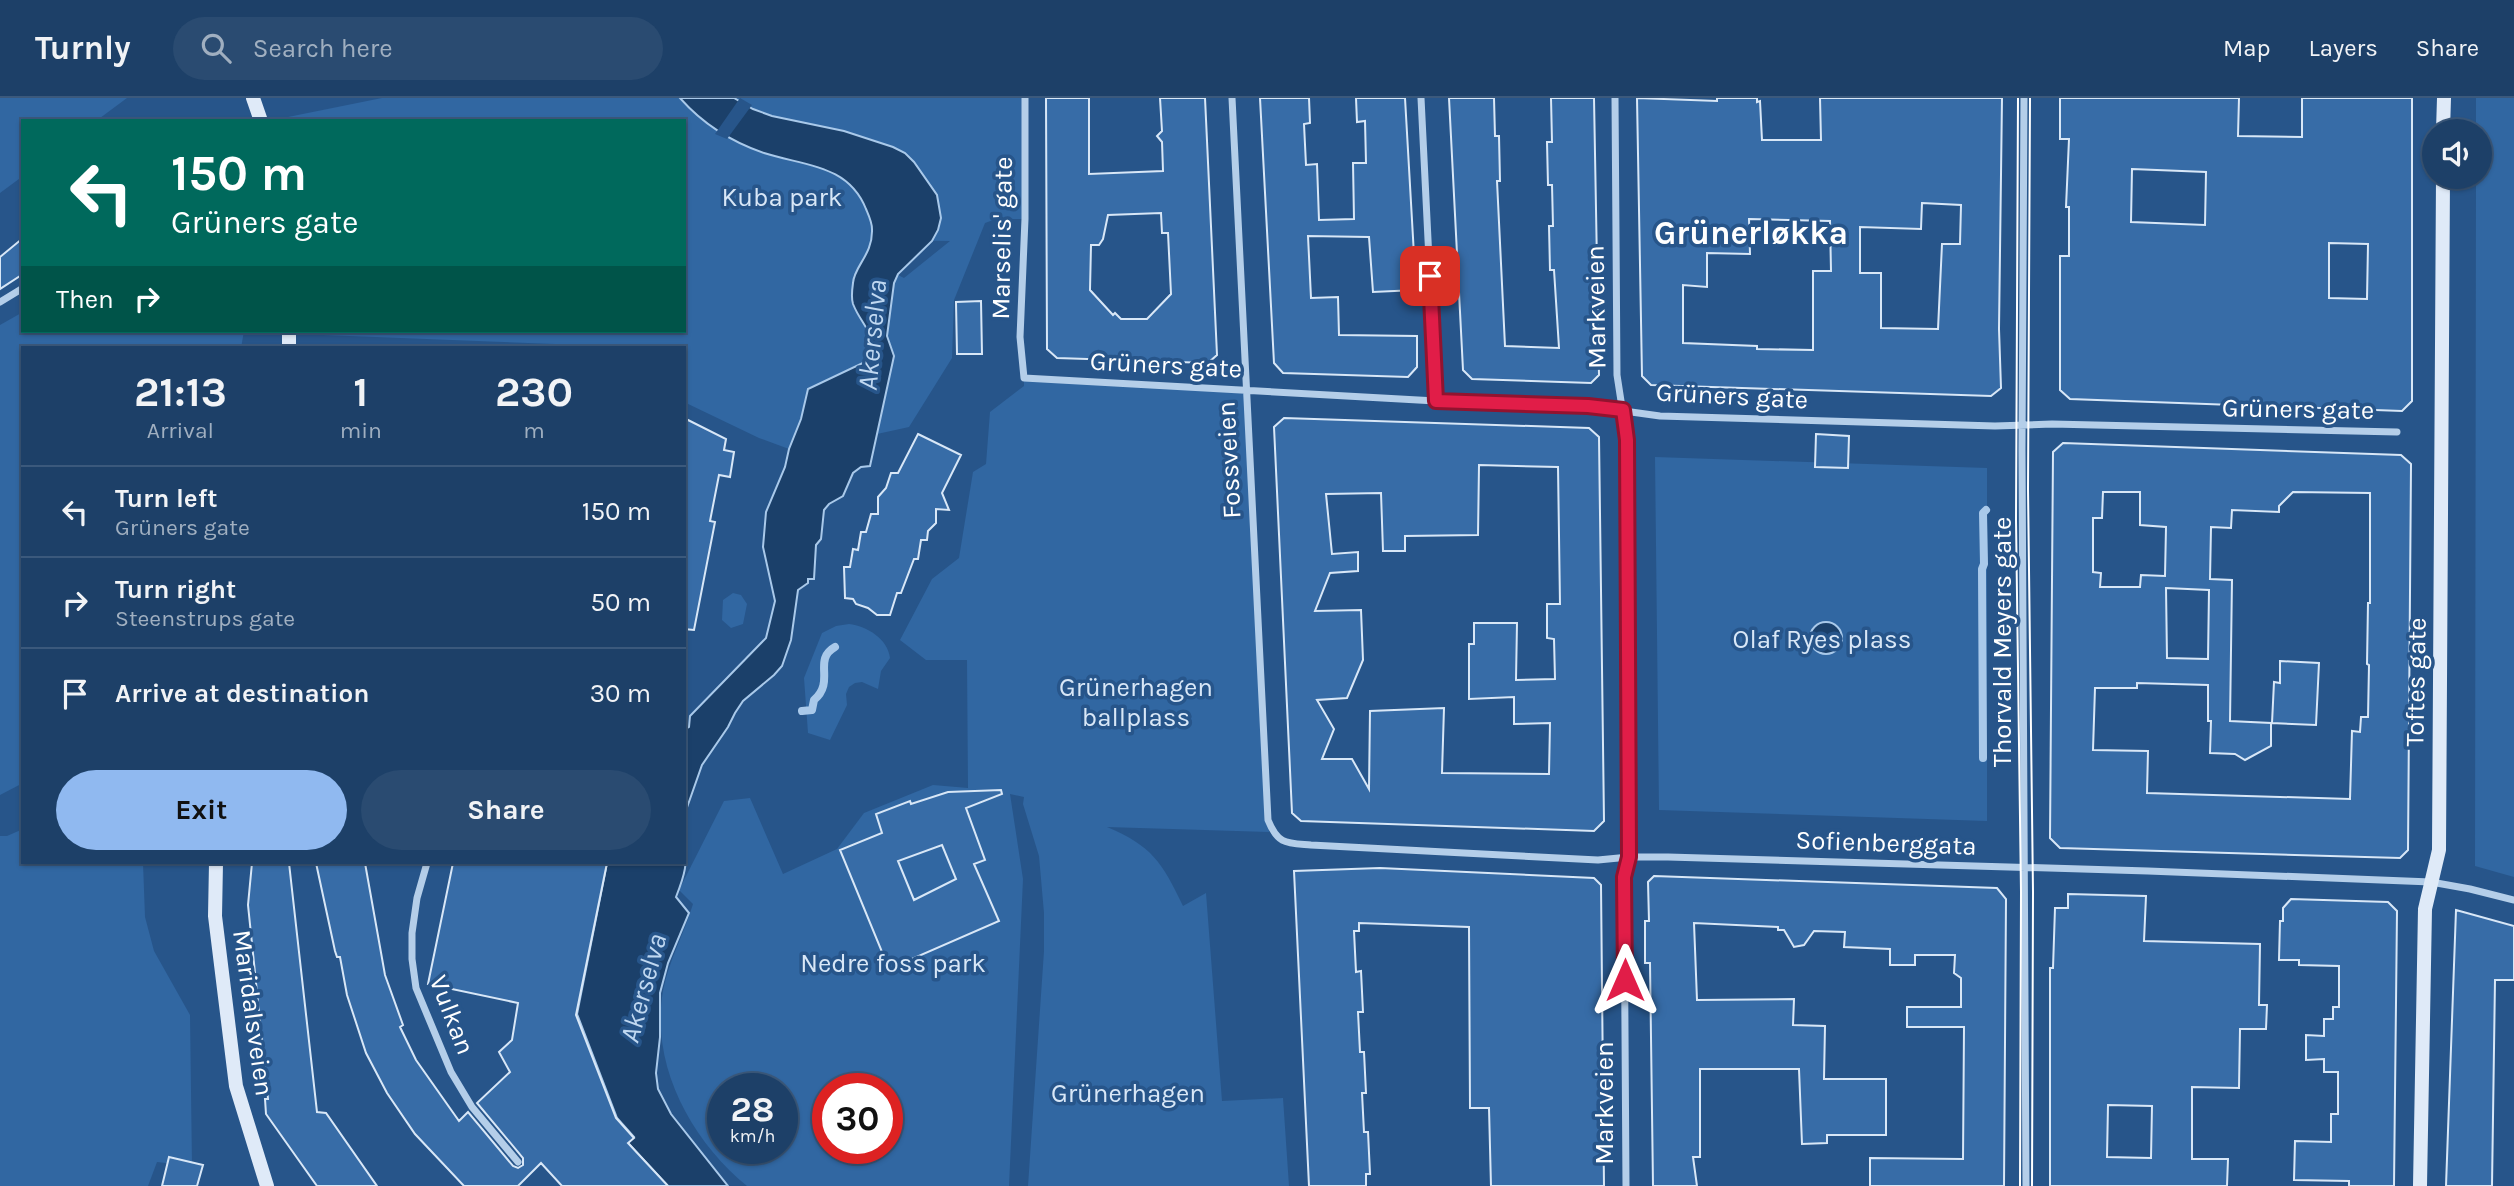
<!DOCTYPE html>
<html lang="en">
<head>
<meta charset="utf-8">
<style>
  :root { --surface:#1d4068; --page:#2a4b71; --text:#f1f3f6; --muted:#a0afc0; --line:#3b597c; --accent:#90b9f0 }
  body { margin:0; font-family:Karla,sans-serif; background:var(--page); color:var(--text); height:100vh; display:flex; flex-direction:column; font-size:26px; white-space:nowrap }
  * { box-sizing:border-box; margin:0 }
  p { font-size:23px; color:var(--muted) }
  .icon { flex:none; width:38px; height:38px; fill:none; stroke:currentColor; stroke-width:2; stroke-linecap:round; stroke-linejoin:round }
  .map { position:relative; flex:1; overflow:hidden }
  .drawer { position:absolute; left:21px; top:248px; width:665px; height:518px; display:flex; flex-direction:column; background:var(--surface); border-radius:0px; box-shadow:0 2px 5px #0004,0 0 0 2px var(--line) }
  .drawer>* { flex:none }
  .guide { position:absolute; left:21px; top:21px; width:665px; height:214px; border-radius:0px; box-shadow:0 2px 5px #0004,0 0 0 2px var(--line); background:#00695c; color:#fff; overflow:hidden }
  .tools { position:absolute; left:2422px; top:21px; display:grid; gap:14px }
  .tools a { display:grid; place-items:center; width:70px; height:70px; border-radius:50%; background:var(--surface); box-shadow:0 2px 5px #0004,0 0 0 2px var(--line); font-size:35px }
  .speed { position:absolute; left:707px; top:975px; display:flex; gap:14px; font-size:35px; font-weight:700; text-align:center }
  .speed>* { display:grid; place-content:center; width:91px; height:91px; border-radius:50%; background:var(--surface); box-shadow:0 2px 5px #0004,0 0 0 2px var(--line); line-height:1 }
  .speed small { font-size:18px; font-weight:400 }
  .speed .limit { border:10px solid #d22; background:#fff; color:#111 }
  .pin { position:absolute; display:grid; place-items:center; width:60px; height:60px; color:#fff; margin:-30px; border-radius:14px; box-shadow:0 4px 10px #0006 }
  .me { position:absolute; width:77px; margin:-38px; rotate:0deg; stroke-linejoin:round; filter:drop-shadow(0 0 5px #0008) }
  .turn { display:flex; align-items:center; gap:24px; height:147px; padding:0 35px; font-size:32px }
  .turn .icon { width:91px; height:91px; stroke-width:2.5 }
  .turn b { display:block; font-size:49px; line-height:60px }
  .then { display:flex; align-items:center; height:66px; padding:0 35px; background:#0003; gap:14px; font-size:26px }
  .eta { display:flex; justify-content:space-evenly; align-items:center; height:119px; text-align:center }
  .eta b { font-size:42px; font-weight:700; line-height:49px }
  .button { display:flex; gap:14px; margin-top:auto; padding:14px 35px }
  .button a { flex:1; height:80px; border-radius:42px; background:var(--accent); color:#111; font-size:28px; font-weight:700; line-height:80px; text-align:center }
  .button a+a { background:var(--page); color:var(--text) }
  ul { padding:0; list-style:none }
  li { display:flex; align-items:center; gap:21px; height:91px; padding:0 35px; border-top:2px solid var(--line) }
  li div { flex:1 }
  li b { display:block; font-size:26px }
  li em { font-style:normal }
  header { display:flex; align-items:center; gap:42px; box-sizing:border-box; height:98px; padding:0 35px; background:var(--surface); border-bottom:2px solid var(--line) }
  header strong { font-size:33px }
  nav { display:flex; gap:38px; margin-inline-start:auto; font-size:24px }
  .search { width:490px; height:63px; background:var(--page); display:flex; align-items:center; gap:18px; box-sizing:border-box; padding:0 24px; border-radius:38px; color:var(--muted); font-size:26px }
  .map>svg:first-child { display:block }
  .green { fill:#3167a2; fill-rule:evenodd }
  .water { fill:#1b406a; stroke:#a9c9ea; stroke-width:2 }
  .pier { fill:#27558a }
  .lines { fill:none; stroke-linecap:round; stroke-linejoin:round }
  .stream { stroke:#a9c9ea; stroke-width:8 }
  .building { fill:#376ca7; stroke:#d8e7f7; stroke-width:2; fill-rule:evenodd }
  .street { stroke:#b4cee9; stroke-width:7 }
  .secondary { stroke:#dfeaf8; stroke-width:14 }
  .tram { stroke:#fff; stroke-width:2 }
  .route-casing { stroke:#92132f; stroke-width:18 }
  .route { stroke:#e11d48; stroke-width:12 }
  .labels { text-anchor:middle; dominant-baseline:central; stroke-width:7; stroke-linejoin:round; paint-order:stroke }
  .park-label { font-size:26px; fill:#d8e7f7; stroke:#27558a }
  .street-label { font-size:26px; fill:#fff; stroke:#27558a }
  .water-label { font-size:28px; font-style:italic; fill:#c0d8f1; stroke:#27558a }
  .district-label { font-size:33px; font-weight:bold; fill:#fff; stroke:#27558a }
</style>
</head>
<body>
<header>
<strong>Turnly</strong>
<div class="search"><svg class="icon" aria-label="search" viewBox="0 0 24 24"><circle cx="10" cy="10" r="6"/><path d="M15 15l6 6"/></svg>Search here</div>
<nav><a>Map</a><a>Layers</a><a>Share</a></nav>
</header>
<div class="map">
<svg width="2514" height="1088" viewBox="0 0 2514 1088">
  <rect width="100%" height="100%" fill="#27558a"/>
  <path class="green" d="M 0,0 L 127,0 L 96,23 L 23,23 L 23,78 L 0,95 Z
    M 382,0 L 1025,0 L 1025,121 L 996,121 L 985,125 L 954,202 L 952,260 L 909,329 L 877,336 C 882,311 898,261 887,238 L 890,207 L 894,185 L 898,177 L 904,180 L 950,143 L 871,142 L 867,159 L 853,178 L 862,221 L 870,231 L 871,251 L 865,264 L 808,291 L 801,321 L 789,351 L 759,340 L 684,304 L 684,250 L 559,250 L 555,246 L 323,237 L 322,233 L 684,233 L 684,23 L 288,23 L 288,19 Z
    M 2476,0 L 2514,0 L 2514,779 L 2475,768 L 2476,79 L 2480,79 L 2480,33 L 2476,33 Z
    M 23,214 L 23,233 L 244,233 L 241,250 L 23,250 L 23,685 L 0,697 L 0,227 Z
    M 1024,280 L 1247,293 L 1269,734 L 1107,729 C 1152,748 1162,764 1183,808 L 1206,795 L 1222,1003 L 1283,1000 L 1289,1088 L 1028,1088 L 1044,853 L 1044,815 L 1039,758 L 1023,706 L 1024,699 L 1010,696 L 1023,781 L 1009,1088 L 747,1088 C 691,1042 650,967 663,893 C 669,862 684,836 693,806 L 679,792 L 724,703 L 750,700 L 783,776 L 837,751 L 864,715 L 933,687 L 968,690 L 967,562 L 926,562 L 900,542 L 932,481 L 959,460 L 973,374 L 986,366 L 990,314 L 1024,288 ZM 723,990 L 782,990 L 782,1050 L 723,1050 ZM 828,990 L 887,990 L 887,1050 L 828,1050 Z
    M 1655,359 L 1987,370 L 1987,723 L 1659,712 Z
    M 733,495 L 741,497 L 747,506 L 743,526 L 731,530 L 722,522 L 723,502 Z
    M 849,526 C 867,528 888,541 890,560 L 881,573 L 878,591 L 862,584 L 855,585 L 849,589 L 846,596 L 847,607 L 830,642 L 808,635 L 804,580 L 822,535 L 836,528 Z
    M 23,731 L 23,765 L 143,765 L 145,819 L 154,853 L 190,917 L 192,1068 L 157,1064 L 148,1088 L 0,1088 L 0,738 L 7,738 Z"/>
  <path class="water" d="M 680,0 L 734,0 L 753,11 L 772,18 L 844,33 L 893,49 L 905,55 L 914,64 L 937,97 L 941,120 L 938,132 L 932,143 L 898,176 L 894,185 L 887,238 L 894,258 L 870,368 L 861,369 L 853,375 L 843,398 L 829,406 L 824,412 L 821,441 L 816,447 L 814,481 L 808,481 L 808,485 L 798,492 L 791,542 L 782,568 L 774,577 L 743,603 L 735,615 L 728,629 L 702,667 L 684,718 L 684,632 L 689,629 L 690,618 L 766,540 L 775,503 L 763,449 L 766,414 L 785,369 L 789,351 L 801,321 L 808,291 L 865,264 C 879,234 863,231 853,206 C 851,200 852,192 853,185 C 854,168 873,157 872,131 C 872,124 869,118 866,111 C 848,66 804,68 764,55 C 732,44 702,25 680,0 Z
    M1810 540a16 16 0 1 1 32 0a16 16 0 1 1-32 0Z
    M 684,742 C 688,766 685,776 676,799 L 689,815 L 668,865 L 660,895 L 660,939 L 656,975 L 658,991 L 671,1016 L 728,1088 L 668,1088 L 628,1045 L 634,1039 L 617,1020 L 577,916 L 607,765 L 684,765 Z"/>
  <path class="pier" d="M 740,0 L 752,7 L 727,41 L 715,36 Z"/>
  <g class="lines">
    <path class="stream" d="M 802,613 L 812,612 L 814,602 C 836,583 812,562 835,549
      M 1983,660 L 1982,471 L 1984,466 L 1983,415 L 1986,412"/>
  </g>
  <path class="building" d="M 1046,0 L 1089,0 L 1089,76 L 1163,73 L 1162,44 L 1157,38 L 1162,33 L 1160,0 L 1205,0 L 1217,257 L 1208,265 L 1057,260 L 1047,251 ZM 1161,115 L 1162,135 L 1168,135 L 1171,196 L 1147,221 L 1121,221 L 1115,215 L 1113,217 L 1090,192 L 1091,147 L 1099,147 L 1103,141 L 1108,117 Z
    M 1260,0 L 1309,0 L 1310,25 L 1304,26 L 1306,67 L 1317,66 L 1319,122 L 1354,121 L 1353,65 L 1366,65 L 1365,23 L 1357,24 L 1356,0 L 1405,0 L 1416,192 L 1373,194 L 1369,139 L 1308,138 L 1311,200 L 1338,199 L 1339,237 L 1417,238 L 1417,269 L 1408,279 L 1283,275 L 1274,265 Z
    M 1449,0 L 1494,0 L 1495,38 L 1499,38 L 1500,83 L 1497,83 L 1505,248 L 1559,250 L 1554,172 L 1550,172 L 1549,128 L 1553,128 L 1552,87 L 1548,87 L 1547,44 L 1552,44 L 1551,0 L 1594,0 L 1599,277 L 1591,285 L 1472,281 L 1463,272 Z
    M 1637,0 L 1717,3 L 1717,0 L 1757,0 L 1757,4 L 1760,3 L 1762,42 L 1821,42 L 1820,0 L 2002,0 L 1999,231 L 2001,290 L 1991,298 L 1651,287 L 1642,278 ZM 1922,105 L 1961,107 L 1960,146 L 1942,146 L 1938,231 L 1881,230 L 1881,175 L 1860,175 L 1860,129 L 1921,131 ZM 1749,121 L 1830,123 L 1831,173 L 1813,173 L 1813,252 L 1757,251 L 1757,248 L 1683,245 L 1683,187 L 1707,189 L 1707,155 L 1750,156 Z
    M 2060,0 L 2239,0 L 2238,38 L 2302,39 L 2302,0 L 2412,0 L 2412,303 L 2402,313 L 2070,301 L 2060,292 L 2060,158 L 2069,158 L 2069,109 L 2066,109 L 2069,41 L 2060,41 ZM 2132,71 L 2206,74 L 2205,127 L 2131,124 ZM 2329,145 L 2368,146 L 2367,201 L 2329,200 Z
    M 23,140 L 23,176 L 0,191 L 0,159 Z
    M 981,203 L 982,256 L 957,256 L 956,204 Z
    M 684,320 L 726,341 L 724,352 L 734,354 L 730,379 L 719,377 L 710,423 L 715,424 L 694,532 L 684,531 Z
    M 1284,320 L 1589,330 L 1599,339 L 1604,723 L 1594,733 L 1301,723 L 1292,715 L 1274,329 ZM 1479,367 L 1558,369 L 1560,506 L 1547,506 L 1547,540 L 1554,541 L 1555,581 L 1516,582 L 1517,525 L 1474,525 L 1474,546 L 1469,546 L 1469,601 L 1514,599 L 1514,626 L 1550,625 L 1549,676 L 1442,675 L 1444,610 L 1370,613 L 1369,691 L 1352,661 L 1322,661 L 1334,631 L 1317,602 L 1347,600 L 1363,562 L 1361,512 L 1315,513 L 1330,475 L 1358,473 L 1358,454 L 1332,456 L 1326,396 L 1381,395 L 1383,453 L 1405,453 L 1405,438 L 1478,437 Z
    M 918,336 L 961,357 L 942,395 L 949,412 L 936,411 L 936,425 L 928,433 L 927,442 L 921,442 L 918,461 L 914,461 L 901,495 L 897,495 L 890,517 L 877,517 L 868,510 L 856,506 L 853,501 L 845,500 L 844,469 L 850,469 L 853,451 L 858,452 L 861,434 L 866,434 L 871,416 L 878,416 L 878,399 L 886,390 L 891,375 L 898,375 Z
    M 1816,336 L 1849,338 L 1848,370 L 1815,369 Z
    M 2063,345 L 2401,357 L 2411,366 L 2408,752 L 2400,760 L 2060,750 L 2050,740 L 2053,354 ZM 2103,394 L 2140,394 L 2140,427 L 2166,429 L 2165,478 L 2141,477 L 2140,489 L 2100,489 L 2101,475 L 2093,474 L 2093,420 L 2102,420 ZM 2293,394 L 2370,395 L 2370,505 L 2368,505 L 2367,566 L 2369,567 L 2368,619 L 2361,619 L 2360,634 L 2352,633 L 2350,701 L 2147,695 L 2148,653 L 2093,652 L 2095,590 L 2137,590 L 2137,585 L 2208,587 L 2208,623 L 2211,623 L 2210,655 L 2235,656 L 2245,662 L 2271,648 L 2271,625 L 2230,623 L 2232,482 L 2210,481 L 2211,429 L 2231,430 L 2232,412 L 2279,414 L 2279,408 ZM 2166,490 L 2209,492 L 2208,561 L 2167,560 Z
    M 2280,563 L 2319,565 L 2316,627 L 2272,625 L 2274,584 L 2280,585 Z
    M 1001,692 L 1002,696 L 966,710 L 985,762 L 974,766 L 999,823 L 889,871 L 840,752 L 882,735 L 876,716 L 910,703 L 911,706 L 948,694 ZM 942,747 L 956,781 L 914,802 L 898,763 Z
    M 252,765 L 289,765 L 317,1014 L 326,1015 L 377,1088 L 317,1088 L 266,1016 L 265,1001 L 268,1001 L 248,807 Z
    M 316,765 L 365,765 L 385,877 L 403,927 L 400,929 L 416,962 L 459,1023 L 468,1014 L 513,1068 L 518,1070 L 523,1067 L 523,1060 L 477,1005 L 510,974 L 499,954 L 512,942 L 518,905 L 428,886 L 453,765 L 607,765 L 576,917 L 616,1020 L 634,1040 L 628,1045 L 668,1088 L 562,1088 L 541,1065 L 518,1088 L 464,1088 L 415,1036 L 387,995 L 366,955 L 347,897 L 340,859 L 337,859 L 335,853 Z
    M 1380,770 L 1594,780 L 1601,787 L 1604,1088 L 1491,1088 L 1489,1010 L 1470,1010 L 1469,829 L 1359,825 L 1359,833 L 1354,833 L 1356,874 L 1361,873 L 1363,914 L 1358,914 L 1360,954 L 1364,954 L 1366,995 L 1362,995 L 1364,1034 L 1368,1034 L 1370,1076 L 1366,1076 L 1366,1088 L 1309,1088 L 1294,773 Z
    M 1654,778 L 1997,790 L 2006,801 L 2004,1088 L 1870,1088 L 1870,1060 L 1963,1061 L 1964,929 L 1907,929 L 1907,909 L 1961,909 L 1961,880 L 1954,875 L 1955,857 L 1915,857 L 1915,867 L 1890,867 L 1890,851 L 1844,849 L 1845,834 L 1814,833 L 1804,847 L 1794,849 L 1784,832 L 1778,832 L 1778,829 L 1694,825 L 1697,902 L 1794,901 L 1793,927 L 1825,928 L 1824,981 L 1886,981 L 1886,1037 L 1827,1037 L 1827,1045 L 1802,1046 L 1799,971 L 1700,971 L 1700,1059 L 1693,1059 L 1697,1088 L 1653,1088 L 1650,865 L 1645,865 L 1645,823 L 1649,823 L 1648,784 Z
    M 2068,796 L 2146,798 L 2144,843 L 2260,846 L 2259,907 L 2267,907 L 2266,931 L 2240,931 L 2239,990 L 2192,989 L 2192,1061 L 2228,1061 L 2227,1088 L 2050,1088 L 2050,870 L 2053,870 L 2055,810 L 2068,810 ZM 2108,1007 L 2152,1008 L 2151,1060 L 2107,1059 Z
    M 2291,801 L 2388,804 L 2397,813 L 2394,1088 L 2349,1088 L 2349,1083 L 2294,1082 L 2295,1043 L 2331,1044 L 2331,1016 L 2338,1016 L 2338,974 L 2324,974 L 2324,961 L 2306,962 L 2306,937 L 2324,938 L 2324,921 L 2333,921 L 2333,909 L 2339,909 L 2339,868 L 2299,867 L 2299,862 L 2279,862 L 2280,823 L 2283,823 L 2283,810 Z
    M 2456,812 L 2514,828 L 2514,882 L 2495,882 L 2492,1088 L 2446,1088 Z
    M 169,1059 L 203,1067 L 197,1088 L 162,1088 Z"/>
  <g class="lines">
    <path class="street" d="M 1025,0 L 1025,121 L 1020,239 L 1024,280 L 1436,303 L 1588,308 L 1660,318 L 1995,328 L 2052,326 L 2397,334
      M 1232,0 L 1268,722 C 1278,747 1287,745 1311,747 L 1598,762 L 1629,759 L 1668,759 L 2148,773 L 2431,784 L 2470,791 L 2514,802
      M 1421,0 L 1436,303
      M 1615,0 L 1617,277 L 1627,342 L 1629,759 L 1624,779 L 1626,1088
      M 2024,0 L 2022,352 L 2026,1088
      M 0,204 L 23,190
      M 427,765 L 417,800 L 412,835 L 412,861 L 416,890 L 451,974 L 472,1009 L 518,1064"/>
    <path class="secondary" d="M 253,0 L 261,23
      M 2443,33 L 2444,0
      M 289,250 L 289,233
      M 216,765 L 215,818 L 236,988 L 267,1088
      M 2420,1088 L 2425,811 L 2439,752 L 2443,79"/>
    <path class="tram" d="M 2018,0 L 2016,422 L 2021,794 L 2020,1088
      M 2030,0 L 2028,391 L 2033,794 L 2032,1088"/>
  </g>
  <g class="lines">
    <defs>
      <path id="route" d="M 1430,178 L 1436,303 L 1588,308 L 1623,312 L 1627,342 L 1629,759 L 1624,779 L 1625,882"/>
    </defs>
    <use href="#route" class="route-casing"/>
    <use href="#route" class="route"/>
  </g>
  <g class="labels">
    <g class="park-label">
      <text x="782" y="99">Kuba park</text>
      <text x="1822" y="541">Olaf Ryes plass</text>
      <text x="1136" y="589">Grünerhagen<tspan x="1136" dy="30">ballplass</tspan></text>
      <text x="893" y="865">Nedre foss park</text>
      <text x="1128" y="995">Grünerhagen</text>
    </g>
    <g class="street-label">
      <text transform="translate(1002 140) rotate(-89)">Marselis' gate</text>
      <text transform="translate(1596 209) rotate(-91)">Markveien</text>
      <text transform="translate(1166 267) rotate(3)">Grüners gate</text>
      <text transform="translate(1732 298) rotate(3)">Grüners gate</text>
      <text transform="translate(2298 311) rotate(1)">Grüners gate</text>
      <text transform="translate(1229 362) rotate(-93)">Fossveien</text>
      <text transform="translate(2002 544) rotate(-90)">Thorvald Meyers gate</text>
      <text transform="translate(2416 584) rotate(-89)">Toftes gate</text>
      <text transform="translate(1886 745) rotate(2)">Sofienberggata</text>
      <text transform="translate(253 915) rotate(82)">Maridalsveien</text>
      <text transform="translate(452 917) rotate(69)">Vulkan</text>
      <text transform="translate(1604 1005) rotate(-90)">Markveien</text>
    </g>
    <g class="water-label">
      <text transform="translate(872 237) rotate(-85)">Akerselva</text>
      <text transform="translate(643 890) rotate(-75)">Akerselva</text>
    </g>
    <g class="district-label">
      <text x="1751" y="135">Grünerløkka</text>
    </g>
  </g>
</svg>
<div class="tools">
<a><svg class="icon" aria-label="sound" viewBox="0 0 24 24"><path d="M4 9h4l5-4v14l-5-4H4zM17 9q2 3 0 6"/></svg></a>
</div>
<div class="speed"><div>28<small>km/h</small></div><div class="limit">30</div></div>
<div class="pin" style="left:1430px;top:178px;background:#d93025"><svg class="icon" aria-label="arrive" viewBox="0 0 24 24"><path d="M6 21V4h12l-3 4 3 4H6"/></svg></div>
<svg class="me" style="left:1625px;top:882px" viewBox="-20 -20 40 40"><path d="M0-17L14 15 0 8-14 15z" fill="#e11d48" stroke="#fff" stroke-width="4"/></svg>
<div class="guide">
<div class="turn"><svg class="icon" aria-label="left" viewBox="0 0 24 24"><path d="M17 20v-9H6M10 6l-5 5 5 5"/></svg><div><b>150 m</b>Grüners gate</div></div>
<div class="then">Then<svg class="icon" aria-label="right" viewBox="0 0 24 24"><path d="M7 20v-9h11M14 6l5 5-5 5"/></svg></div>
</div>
<section class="drawer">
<div class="eta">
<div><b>21:13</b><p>Arrival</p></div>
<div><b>1</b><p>min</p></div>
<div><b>230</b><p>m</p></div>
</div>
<ul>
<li><svg class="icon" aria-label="left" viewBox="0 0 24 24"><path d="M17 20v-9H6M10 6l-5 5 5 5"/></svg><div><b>Turn left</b><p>Grüners gate</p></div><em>150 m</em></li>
<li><svg class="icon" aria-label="right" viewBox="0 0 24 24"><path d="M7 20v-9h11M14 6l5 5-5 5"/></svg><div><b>Turn right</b><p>Steenstrups gate</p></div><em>50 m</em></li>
<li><svg class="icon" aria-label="arrive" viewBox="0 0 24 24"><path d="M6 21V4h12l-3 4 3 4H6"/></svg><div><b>Arrive at destination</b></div><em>30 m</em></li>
</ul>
<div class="button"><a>Exit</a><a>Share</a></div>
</section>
</div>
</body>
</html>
